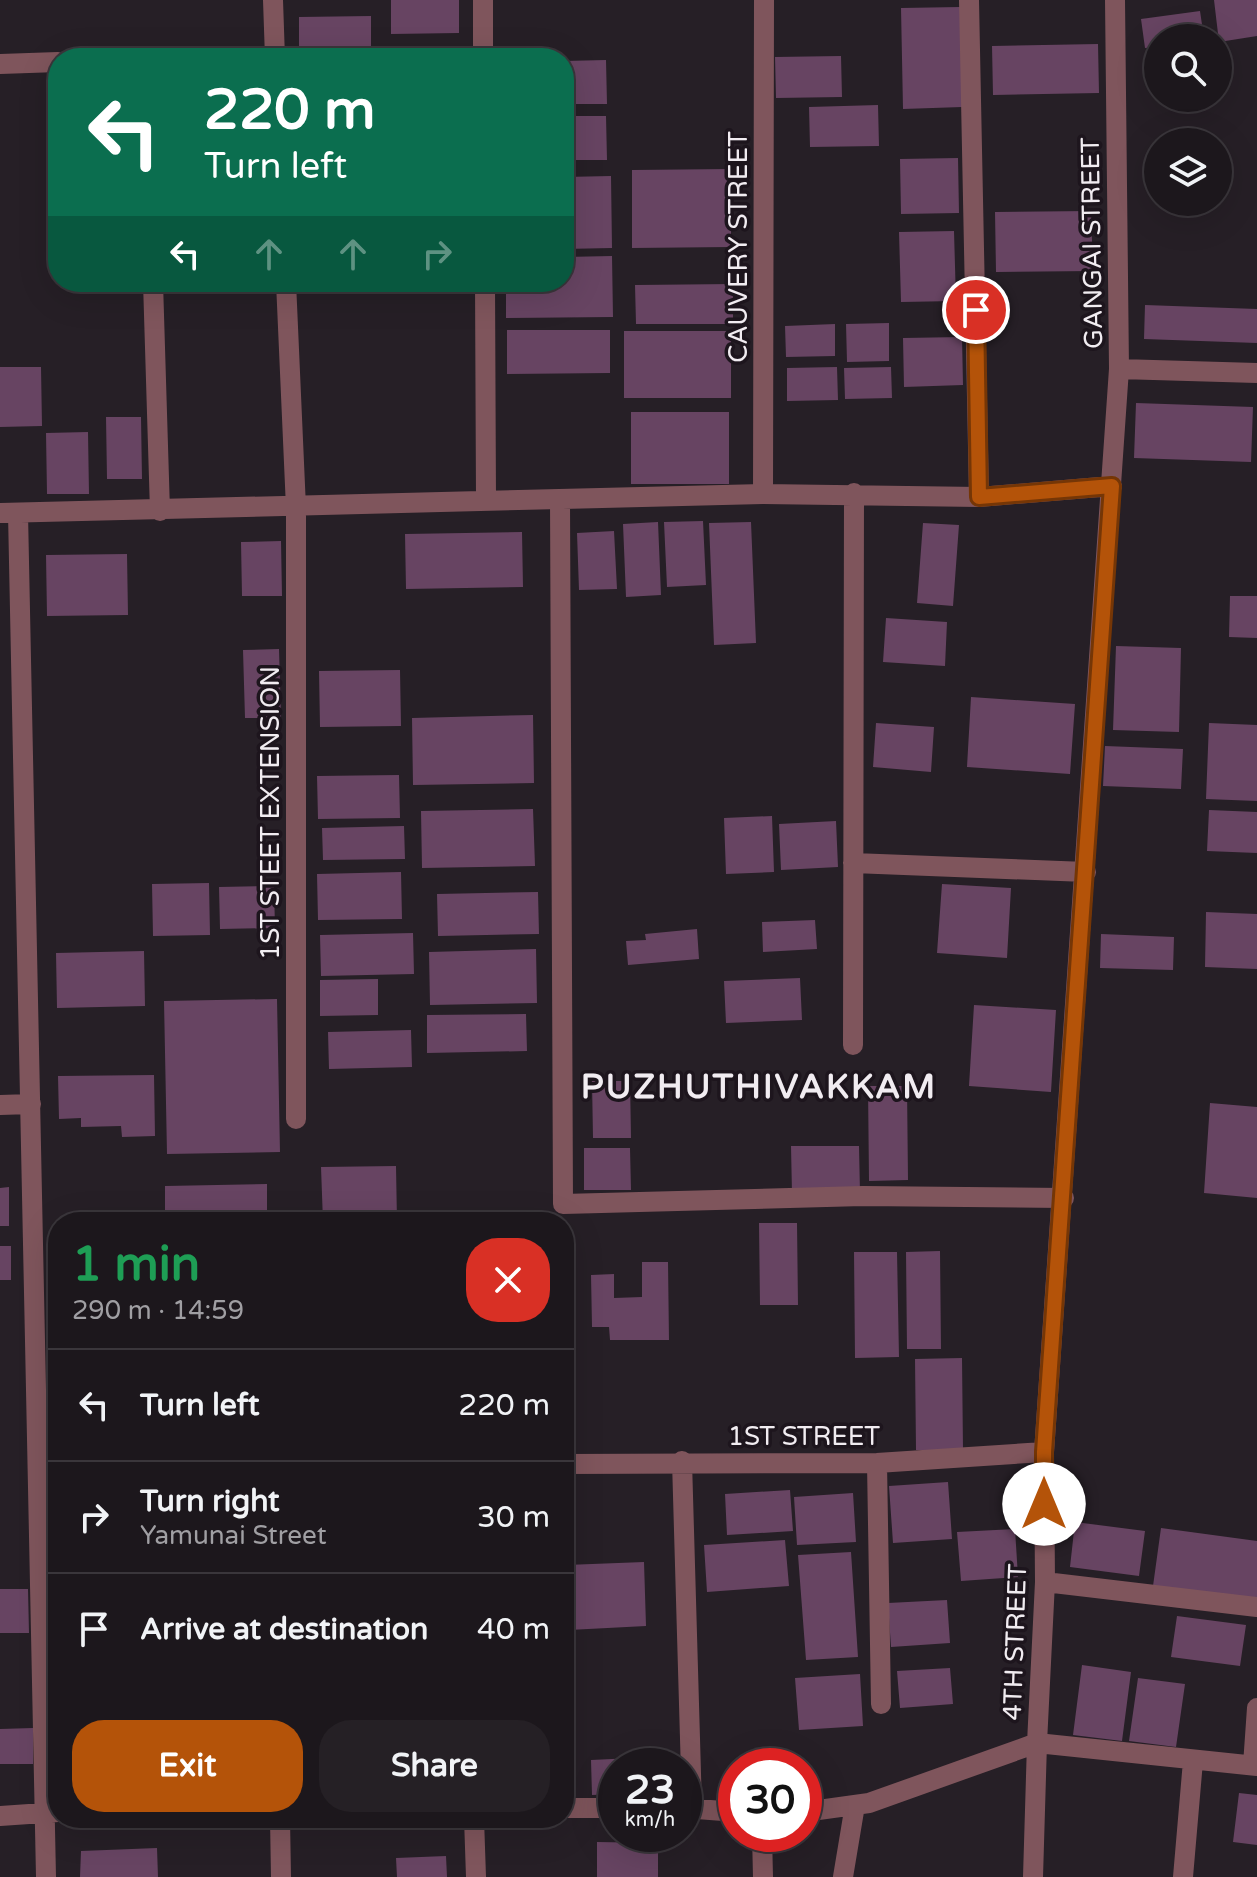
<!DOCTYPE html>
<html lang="en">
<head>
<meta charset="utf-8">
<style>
  :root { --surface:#1c171c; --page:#252025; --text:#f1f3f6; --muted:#a09fa3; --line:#3a363b; --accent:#b45309 }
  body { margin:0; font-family:"Varela Round",sans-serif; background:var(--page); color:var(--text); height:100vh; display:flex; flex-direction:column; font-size:30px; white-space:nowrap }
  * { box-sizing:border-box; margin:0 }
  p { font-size:26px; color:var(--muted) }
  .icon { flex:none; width:44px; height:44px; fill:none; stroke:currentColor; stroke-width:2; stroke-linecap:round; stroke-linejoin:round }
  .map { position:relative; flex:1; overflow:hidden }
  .panel { position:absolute; left:48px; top:1212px; width:526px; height:616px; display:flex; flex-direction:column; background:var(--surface); border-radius:32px; box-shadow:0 8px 32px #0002,0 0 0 2px var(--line) }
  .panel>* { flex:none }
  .banner { position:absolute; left:48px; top:48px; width:526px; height:244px; border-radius:32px; box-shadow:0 8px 32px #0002,0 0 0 2px var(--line); background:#0b6e4f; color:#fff; overflow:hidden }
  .tools { position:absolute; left:1144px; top:24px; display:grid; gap:16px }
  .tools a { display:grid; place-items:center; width:88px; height:88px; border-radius:50%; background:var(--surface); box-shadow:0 8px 32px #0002,0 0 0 2px var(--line); font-size:40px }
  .speed { position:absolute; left:598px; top:1748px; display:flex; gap:16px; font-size:40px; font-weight:700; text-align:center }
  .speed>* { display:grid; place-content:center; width:104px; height:104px; border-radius:50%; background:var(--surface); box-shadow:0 8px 32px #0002,0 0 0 2px var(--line); line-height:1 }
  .speed small { font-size:20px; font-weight:400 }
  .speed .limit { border:12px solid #d22; background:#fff; color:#111 }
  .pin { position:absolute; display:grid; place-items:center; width:68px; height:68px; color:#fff; margin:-34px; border:4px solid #fff; border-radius:50%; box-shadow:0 2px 8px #0007 }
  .me { position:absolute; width:88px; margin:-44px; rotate:0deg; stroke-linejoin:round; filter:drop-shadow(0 0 6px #0008) }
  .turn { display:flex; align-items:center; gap:28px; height:168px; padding:0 24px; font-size:36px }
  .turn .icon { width:104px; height:104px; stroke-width:2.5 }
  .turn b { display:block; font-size:56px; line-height:68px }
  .lanes { display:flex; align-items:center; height:76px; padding:0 24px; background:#0003; justify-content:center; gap:40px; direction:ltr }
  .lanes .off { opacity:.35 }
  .round { display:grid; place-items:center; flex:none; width:84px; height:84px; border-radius:32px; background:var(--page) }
  .headline { display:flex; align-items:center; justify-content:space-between; height:136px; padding:0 24px }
  h1 { font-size:48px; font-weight:700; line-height:60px; color:#1e9e55 }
  .action { display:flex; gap:16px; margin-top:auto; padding:16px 24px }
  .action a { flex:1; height:92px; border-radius:32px; background:var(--accent); color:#fff; font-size:32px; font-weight:700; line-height:92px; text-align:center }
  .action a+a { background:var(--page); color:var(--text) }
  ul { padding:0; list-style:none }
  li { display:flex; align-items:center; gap:24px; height:112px; padding:0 24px; border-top:2px solid var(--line) }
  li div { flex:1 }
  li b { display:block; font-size:30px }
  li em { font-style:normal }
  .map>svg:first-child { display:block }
  .building { fill:#674462 }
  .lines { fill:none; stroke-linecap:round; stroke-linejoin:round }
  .street { stroke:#7f555c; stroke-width:20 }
  .route-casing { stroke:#753606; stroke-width:20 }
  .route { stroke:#b45309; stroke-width:14 }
  .labels { text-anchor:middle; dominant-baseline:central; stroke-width:7; stroke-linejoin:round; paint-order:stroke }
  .street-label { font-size:26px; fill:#f1ecf1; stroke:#1d151d }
  .district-label { font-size:34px; font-weight:bold; letter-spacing:2px; fill:#f1ecf1; stroke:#1d151d }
</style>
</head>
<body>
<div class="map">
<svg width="1257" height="1877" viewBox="0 0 1257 1877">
  <rect width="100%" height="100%" fill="#261f26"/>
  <path class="building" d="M 391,0 L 459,0 L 459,33 L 391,34 Z
    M 1214,0 L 1257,0 L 1257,36 L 1219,42 Z
    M 960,7 L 962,107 L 903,109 L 901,8 Z
    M 1200,11 L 1204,38 L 1158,38 L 1158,47 L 1145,48 L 1141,19 Z
    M 371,16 L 371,55 L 299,55 L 299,17 Z
    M 1098,44 L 1099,93 L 993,95 L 992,46 Z
    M 394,50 L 462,50 L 462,58 L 394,58 Z
    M 841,56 L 842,97 L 776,98 L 775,57 Z
    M 606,60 L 607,104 L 564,104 L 564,61 Z
    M 878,105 L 879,146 L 810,147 L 809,107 Z
    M 564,116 L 606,116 L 607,160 L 564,160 Z
    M 958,158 L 959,213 L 901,214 L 900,159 Z
    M 731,169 L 731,247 L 632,248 L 632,170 Z
    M 611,176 L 612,248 L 564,249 L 564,177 Z
    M 1091,211 L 1093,271 L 996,272 L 995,212 Z
    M 954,231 L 956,301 L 901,302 L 899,232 Z
    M 612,256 L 613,317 L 506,318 L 506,282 L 564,282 L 564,257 Z
    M 733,284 L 733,324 L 636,324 L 635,285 Z
    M 1145,305 L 1257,309 L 1257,343 L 1144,339 Z
    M 889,323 L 889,361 L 847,362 L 846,324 Z
    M 835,324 L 835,356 L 786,357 L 785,326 Z
    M 507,330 L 610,330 L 610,373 L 507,374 Z
    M 624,331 L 731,331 L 731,398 L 624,398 Z
    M 962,337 L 963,385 L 904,387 L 903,338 Z
    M 0,367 L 41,367 L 42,426 L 0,427 Z
    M 837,367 L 838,400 L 787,401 L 787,368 Z
    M 891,367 L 892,398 L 845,399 L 844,368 Z
    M 1136,403 L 1253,407 L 1251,462 L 1134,458 Z
    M 631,412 L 729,412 L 729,484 L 631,484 Z
    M 106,417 L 141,417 L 142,479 L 107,479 Z
    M 88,432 L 89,494 L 47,494 L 46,433 Z
    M 703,521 L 706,585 L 667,587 L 664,522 Z
    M 658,522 L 661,595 L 626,597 L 623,524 Z
    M 751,522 L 756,643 L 714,645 L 709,523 Z
    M 923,523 L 959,525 L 953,606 L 917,603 Z
    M 614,531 L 617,589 L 579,590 L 577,533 Z
    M 522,532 L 523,587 L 406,589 L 405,534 Z
    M 281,541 L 282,596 L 242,596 L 241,542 Z
    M 127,554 L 128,615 L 47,616 L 46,555 Z
    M 1230,596 L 1257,596 L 1257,638 L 1229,637 Z
    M 886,618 L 947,622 L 945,666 L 883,662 Z
    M 1116,646 L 1181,648 L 1179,732 L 1113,730 Z
    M 279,649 L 281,718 L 245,718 L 243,650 Z
    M 400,670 L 401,726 L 320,727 L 319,671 Z
    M 971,697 L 1075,704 L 1070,774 L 967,767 Z
    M 533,715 L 534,783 L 413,785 L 412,718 Z
    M 876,723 L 934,727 L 931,772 L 873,767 Z
    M 1209,723 L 1257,725 L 1257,801 L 1206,799 Z
    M 1105,746 L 1183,749 L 1181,789 L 1103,786 Z
    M 399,775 L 400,818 L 318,819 L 317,776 Z
    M 533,809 L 535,866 L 422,868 L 421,811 Z
    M 1209,810 L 1257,812 L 1257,853 L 1207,851 Z
    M 772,816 L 774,872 L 726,874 L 724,818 Z
    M 836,821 L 838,867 L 781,870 L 779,824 Z
    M 404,826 L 405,859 L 323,860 L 322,828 Z
    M 401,872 L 402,919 L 318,920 L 317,874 Z
    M 209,883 L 210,935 L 153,936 L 152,884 Z
    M 942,884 L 1011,888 L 1007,958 L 937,953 Z
    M 274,886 L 275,928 L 220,929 L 219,887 Z
    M 538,892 L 539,934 L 438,936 L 437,894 Z
    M 1206,912 L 1257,914 L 1257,969 L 1205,967 Z
    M 815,920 L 817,949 L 763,952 L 762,922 Z
    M 697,929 L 699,959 L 628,965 L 626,941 L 646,940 L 645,934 Z
    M 413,933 L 414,974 L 321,976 L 320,935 Z
    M 1101,934 L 1174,937 L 1173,970 L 1100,968 Z
    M 536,949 L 537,1003 L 430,1005 L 429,952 Z
    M 144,951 L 145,1006 L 57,1008 L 56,953 Z
    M 800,978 L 802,1020 L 726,1023 L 724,981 Z
    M 378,979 L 378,1015 L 320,1016 L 320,980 Z
    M 277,999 L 280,1152 L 167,1154 L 164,1001 Z
    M 974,1005 L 1056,1010 L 1051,1092 L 969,1086 Z
    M 526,1014 L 527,1051 L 427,1053 L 427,1015 Z
    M 411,1030 L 412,1067 L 329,1069 L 328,1032 Z
    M 154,1075 L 155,1136 L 122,1137 L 121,1126 L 81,1127 L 81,1118 L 59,1119 L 58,1076 Z
    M 592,1081 L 630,1081 L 631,1138 L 593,1138 Z
    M 868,1086 L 907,1086 L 908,1180 L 869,1181 Z
    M 1210,1103 L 1257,1107 L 1257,1198 L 1204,1193 Z
    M 791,1146 L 859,1146 L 860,1193 L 792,1194 Z
    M 584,1148 L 630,1148 L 631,1190 L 584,1190 Z
    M 396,1166 L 397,1222 L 323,1222 L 321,1167 Z
    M 267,1184 L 267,1222 L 165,1222 L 165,1186 Z
    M 9,1187 L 9,1226 L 0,1226 L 0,1188 Z
    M 759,1223 L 797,1223 L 798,1305 L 760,1305 Z
    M 0,1246 L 11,1246 L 11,1280 L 0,1280 Z
    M 940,1251 L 941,1349 L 907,1349 L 906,1252 Z
    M 854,1252 L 897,1252 L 899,1357 L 855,1358 Z
    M 642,1262 L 668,1262 L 669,1340 L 610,1340 L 609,1327 L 592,1327 L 591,1275 L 614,1274 L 614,1298 L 642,1297 Z
    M 962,1358 L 963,1450 L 916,1450 L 915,1359 Z
    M 948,1482 L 952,1539 L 893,1543 L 889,1486 Z
    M 790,1490 L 793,1531 L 727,1535 L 725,1494 Z
    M 853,1493 L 856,1542 L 797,1545 L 794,1497 Z
    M 1075,1522 L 1145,1531 L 1139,1576 L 1070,1567 Z
    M 1161,1528 L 1257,1541 L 1257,1600 L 1153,1586 Z
    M 1015,1529 L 1018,1577 L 961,1581 L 957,1532 Z
    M 785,1540 L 789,1586 L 707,1592 L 704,1545 Z
    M 851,1552 L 858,1657 L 806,1660 L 798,1555 Z
    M 644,1562 L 646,1626 L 569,1630 L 566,1565 Z
    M 0,1589 L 28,1589 L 29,1633 L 0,1633 Z
    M 947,1600 L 950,1643 L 891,1647 L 888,1603 Z
    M 1177,1616 L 1246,1625 L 1240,1666 L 1171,1657 Z
    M 1082,1665 L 1131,1672 L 1122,1741 L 1073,1735 Z
    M 950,1668 L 953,1704 L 900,1708 L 897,1671 Z
    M 860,1674 L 863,1726 L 799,1730 L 795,1678 Z
    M 1138,1678 L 1185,1684 L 1176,1747 L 1129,1741 Z
    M 33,1728 L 33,1764 L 0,1764 L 0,1729 Z
    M 633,1758 L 633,1766 L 616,1766 L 616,1794 L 592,1795 L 591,1760 Z
    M 1239,1793 L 1257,1795 L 1257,1845 L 1233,1842 Z
    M 597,1842 L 658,1843 L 658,1877 L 597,1877 Z
    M 157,1848 L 158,1877 L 80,1877 L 81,1851 Z
    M 446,1856 L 447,1877 L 397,1877 L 396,1858 Z"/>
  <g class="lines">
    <path class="street" d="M 273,0 L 275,58
      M 483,0 L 483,58
      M 969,0 L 979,497
      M 0,64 L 58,62
      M 153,282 L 160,511
      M 286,282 L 296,508 L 296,1119
      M 485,282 L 486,500
      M 1119,369 L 1257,373
      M 763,494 L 764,0
      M 560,499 L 563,1204 L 863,1196 L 1064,1198
      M 0,513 L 763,494 L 979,497 L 1112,486
      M 18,513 L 46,1877
      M 853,863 L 1086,872
      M 853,1045 L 854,493
      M 0,1105 L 31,1104
      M 682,1461 L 692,1808
      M 877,1463 L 881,1704
      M 564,1464 L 877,1463 L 1044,1452
      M 1045,1582 L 1257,1607
      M 1253,1765 L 1257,1708
      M 564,1808 L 616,1808
      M 684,1808 L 736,1812
      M 804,1812 L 869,1803 L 1037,1743 L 1045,1582 L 1044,1452 L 1119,369 L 1115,0
      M 0,1816 L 58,1812
      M 280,1818 L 281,1877
      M 474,1818 L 476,1877
      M 762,1834 L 763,1877
      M 843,1877 L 855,1805
      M 1033,1877 L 1037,1743 L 1257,1766
      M 1183,1877 L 1193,1761"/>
  </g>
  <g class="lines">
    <defs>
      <path id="route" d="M 976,310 L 979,497 L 1112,486 L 1044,1452 L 1044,1504"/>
    </defs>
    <use href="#route" class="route-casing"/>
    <use href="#route" class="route"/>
  </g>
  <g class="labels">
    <g class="street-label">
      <text transform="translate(1092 243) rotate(-91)">GANGAI STREET</text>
      <text transform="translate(738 247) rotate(-90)">CAUVERY STREET</text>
      <text transform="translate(270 813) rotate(-90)">1ST STEET EXTENSION</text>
      <text x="804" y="1436">1ST STREET</text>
      <text transform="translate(1015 1642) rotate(-88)">4TH STREET</text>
    </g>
    <g class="district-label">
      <text x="759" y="1087">PUZHUTHIVAKKAM</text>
    </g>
  </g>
</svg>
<div class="tools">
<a><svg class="icon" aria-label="search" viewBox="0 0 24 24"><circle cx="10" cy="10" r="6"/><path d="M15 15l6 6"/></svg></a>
<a><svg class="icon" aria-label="layers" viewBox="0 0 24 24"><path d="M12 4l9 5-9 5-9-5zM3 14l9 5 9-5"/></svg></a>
</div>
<div class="speed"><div>23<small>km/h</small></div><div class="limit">30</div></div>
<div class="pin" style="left:976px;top:310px;background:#d93025"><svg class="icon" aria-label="arrive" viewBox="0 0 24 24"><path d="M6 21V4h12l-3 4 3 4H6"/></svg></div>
<svg class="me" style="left:1044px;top:1504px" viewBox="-20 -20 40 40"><circle r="19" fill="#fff"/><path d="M0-13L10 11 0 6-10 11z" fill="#b45309"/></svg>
<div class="banner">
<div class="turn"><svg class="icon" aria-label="left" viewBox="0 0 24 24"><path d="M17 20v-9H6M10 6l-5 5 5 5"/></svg><div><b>220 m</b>Turn left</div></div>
<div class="lanes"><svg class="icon" aria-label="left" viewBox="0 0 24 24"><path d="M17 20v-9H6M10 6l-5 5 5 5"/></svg><svg class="icon off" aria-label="ahead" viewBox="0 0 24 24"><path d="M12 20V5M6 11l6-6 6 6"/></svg><svg class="icon off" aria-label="ahead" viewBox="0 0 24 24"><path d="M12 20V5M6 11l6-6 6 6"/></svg><svg class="icon off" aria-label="right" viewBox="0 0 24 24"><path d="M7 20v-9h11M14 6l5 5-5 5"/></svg></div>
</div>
<section class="panel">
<div class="headline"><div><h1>1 min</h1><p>290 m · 14:59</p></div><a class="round" style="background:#d93025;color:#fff"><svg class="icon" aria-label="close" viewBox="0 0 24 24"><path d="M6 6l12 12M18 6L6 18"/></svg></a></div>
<ul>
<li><svg class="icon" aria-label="left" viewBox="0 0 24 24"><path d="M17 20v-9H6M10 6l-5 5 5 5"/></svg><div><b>Turn left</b></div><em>220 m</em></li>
<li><svg class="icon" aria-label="right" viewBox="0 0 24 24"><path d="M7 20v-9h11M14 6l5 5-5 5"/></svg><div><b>Turn right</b><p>Yamunai Street</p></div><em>30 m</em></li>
<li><svg class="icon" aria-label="arrive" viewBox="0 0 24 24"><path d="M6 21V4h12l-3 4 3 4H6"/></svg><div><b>Arrive at destination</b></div><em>40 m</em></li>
</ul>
<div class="action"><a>Exit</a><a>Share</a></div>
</section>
</div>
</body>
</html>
